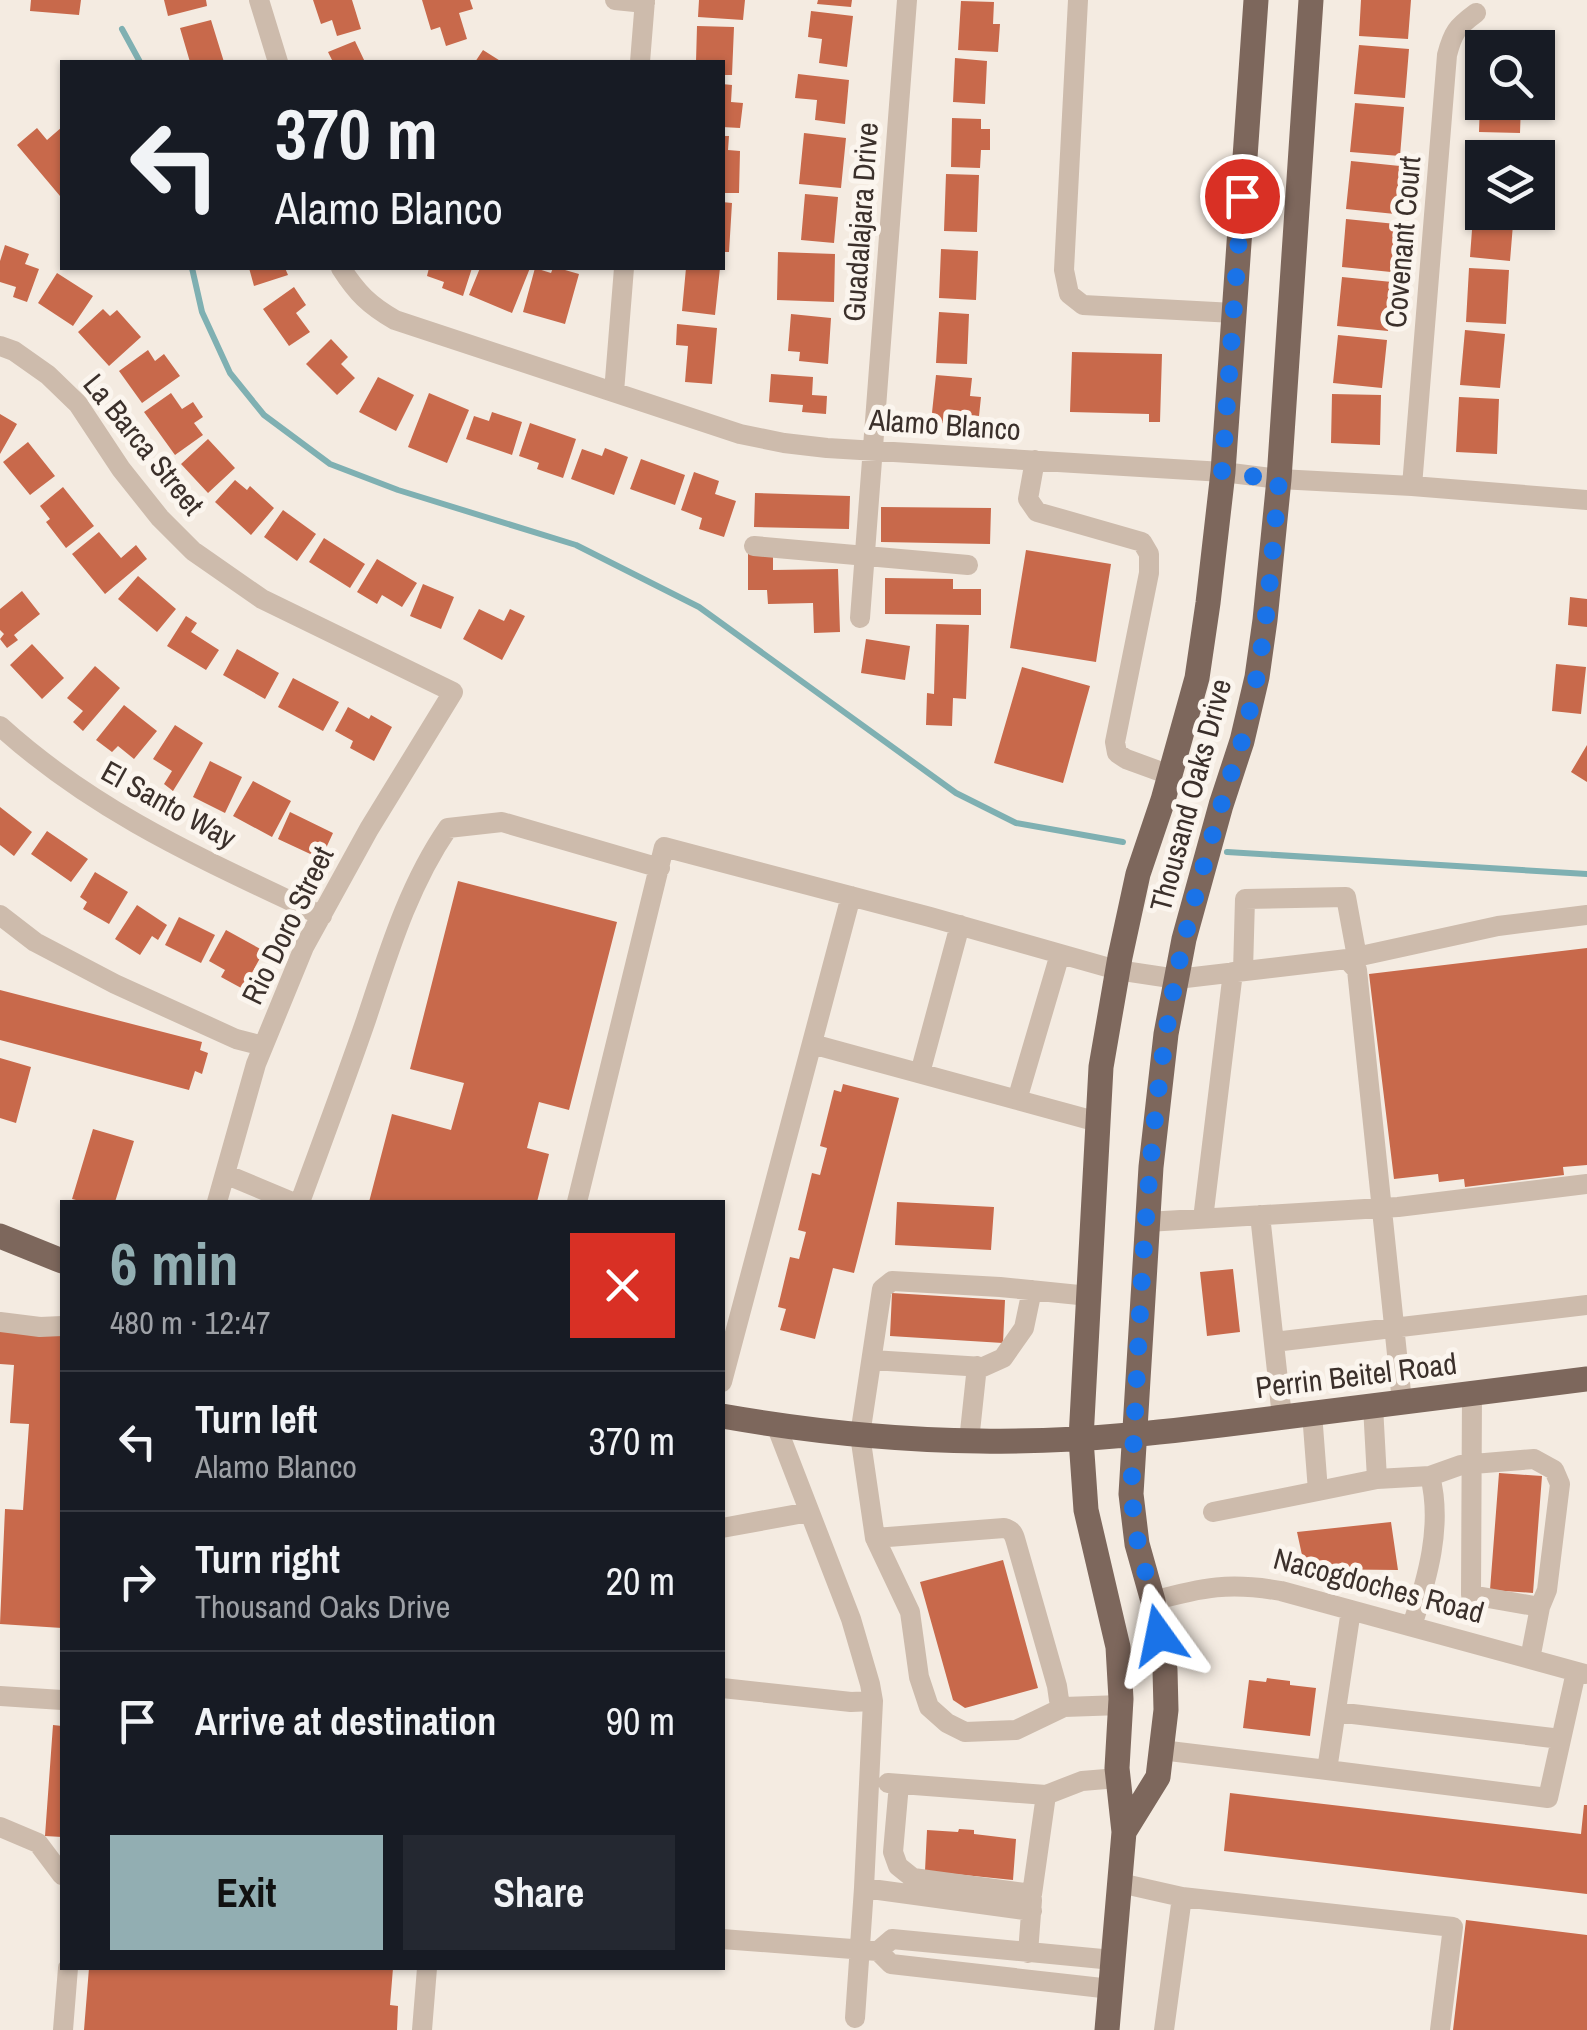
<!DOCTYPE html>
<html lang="en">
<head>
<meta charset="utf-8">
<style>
  :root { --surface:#171b24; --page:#242831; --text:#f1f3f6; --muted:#9ea1a6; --line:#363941; --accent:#92aeb2 }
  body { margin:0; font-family:"Archivo Narrow",sans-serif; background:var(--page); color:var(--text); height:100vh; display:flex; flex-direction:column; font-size:38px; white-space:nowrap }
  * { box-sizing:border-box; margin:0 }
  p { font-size:32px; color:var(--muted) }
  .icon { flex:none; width:55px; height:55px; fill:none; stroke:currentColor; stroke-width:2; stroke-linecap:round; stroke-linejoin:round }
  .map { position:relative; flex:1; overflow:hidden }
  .details { position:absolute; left:60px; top:1200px; width:665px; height:770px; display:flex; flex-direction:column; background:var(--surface); border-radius:0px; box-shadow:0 2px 8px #0004 }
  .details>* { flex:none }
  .top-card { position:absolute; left:60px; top:60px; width:665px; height:210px; border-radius:0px; box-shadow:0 2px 8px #0004; background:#171b24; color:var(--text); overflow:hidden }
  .fabs { position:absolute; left:1465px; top:30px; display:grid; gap:20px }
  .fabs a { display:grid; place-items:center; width:90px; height:90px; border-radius:0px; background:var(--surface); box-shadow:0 2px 8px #0004; font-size:50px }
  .pin { position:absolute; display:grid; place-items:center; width:85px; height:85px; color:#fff; margin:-42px; border:5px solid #fff; border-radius:50%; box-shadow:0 2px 10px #0007 }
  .me { position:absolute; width:110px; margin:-55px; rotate:348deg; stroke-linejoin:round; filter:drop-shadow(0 0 8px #0008) }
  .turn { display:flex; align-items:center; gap:35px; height:210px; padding:0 50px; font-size:45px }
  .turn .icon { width:130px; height:130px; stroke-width:2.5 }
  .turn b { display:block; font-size:70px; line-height:85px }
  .round { display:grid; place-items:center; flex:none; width:105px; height:105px; border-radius:0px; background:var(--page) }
  .headline { display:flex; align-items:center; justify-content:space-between; height:170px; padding:0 50px }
  h1 { font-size:60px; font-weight:700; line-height:75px; color:var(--accent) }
  .primary-button { display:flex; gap:20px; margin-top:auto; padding:20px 50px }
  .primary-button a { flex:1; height:115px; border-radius:0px; background:var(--accent); color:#111; font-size:40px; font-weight:700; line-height:115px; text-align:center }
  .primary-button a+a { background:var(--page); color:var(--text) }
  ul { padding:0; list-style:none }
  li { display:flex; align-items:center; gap:30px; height:140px; padding:0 50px; border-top:2px solid var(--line) }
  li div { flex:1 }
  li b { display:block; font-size:38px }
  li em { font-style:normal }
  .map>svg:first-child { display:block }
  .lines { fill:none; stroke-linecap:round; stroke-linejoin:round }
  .stream { stroke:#7fb0b2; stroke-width:6 }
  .building { fill:#c8694b }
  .minor { stroke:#cdbbac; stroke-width:20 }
  .major { stroke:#7d675c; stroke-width:25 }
  .route { stroke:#1a73e8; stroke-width:18; stroke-dasharray:0 32.4 }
  .labels { text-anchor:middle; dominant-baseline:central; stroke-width:10; stroke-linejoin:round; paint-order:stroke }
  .street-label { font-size:30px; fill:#3b302b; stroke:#fbf5ee }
</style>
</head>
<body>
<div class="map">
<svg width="1587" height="2030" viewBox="0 0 1587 2030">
  <rect width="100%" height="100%" fill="#f4ebe1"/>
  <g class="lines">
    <path class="stream" d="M 122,29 L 140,62
      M 192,268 L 202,312 L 230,373 L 264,415 L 330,464 L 398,490 L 576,545 L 699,607 L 956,793 L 1016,823 L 1123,842
      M 1227,852 L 1587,874"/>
  </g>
  <path class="building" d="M 31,0 L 81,0 L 79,15 L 30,11 Z
    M 164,0 L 206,0 L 207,6 L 168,16 Z
    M 313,0 L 352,0 L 361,29 L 337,36 L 332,20 L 321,24 Z
    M 422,0 L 470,0 L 473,9 L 459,13 L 467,39 L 446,46 L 440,27 L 431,30 Z
    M 699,0 L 745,0 L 743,20 L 698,17 Z
    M 818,0 L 852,0 L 851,7 L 817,4 Z
    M 1361,0 L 1411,0 L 1408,39 L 1359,36 Z
    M 961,1 L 994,2 L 993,24 L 1000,24 L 998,52 L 958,50 Z
    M 811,11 L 853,16 L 847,67 L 819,63 L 822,39 L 808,37 Z
    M 211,20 L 224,62 L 190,62 L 180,28 Z
    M 697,26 L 734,27 L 732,75 L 722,75 L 722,62 L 696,62 Z
    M 355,41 L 365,62 L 333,62 L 328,52 Z
    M 1359,45 L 1409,49 L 1405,98 L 1354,94 Z
    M 483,50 L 502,62 L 475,62 Z
    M 955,58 L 987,61 L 985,104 L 953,102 Z
    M 798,74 L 849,80 L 845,124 L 815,120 L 817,100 L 795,98 Z
    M 722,84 L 732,85 L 731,102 L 743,103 L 740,128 L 722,127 Z
    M 1480,102 L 1521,102 L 1520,133 L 1479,132 Z
    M 1355,103 L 1404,107 L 1400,156 L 1350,152 Z
    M 952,118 L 981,119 L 981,129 L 990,129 L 990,150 L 981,150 L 980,168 L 951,167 Z
    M 62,127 L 62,194 L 60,196 L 17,145 L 37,128 L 47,140 Z
    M 804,133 L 846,138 L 841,188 L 799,184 Z
    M 722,136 L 729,136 L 728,150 L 740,151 L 739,193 L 722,193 Z
    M 1479,140 L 1519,143 L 1518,158 L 1482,158 L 1482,194 L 1474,194 Z
    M 1351,161 L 1400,166 L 1395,214 L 1346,209 Z
    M 946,174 L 979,175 L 977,232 L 944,231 Z
    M 805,194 L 838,197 L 834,243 L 801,240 Z
    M 722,202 L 732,203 L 729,252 L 722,252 Z
    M 1474,203 L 1482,204 L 1482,212 L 1514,212 L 1510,261 L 1470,257 Z
    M 1346,219 L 1396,224 L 1391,272 L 1342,267 Z
    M 5,245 L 29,254 L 25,264 L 39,269 L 27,302 L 13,297 L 16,287 L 0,282 L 0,261 Z
    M 941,249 L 978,251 L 976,300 L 939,298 Z
    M 778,252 L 835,254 L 834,302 L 777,300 Z
    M 249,268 L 285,268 L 288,275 L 254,286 Z
    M 429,268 L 472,268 L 463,296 L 442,288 L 444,282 L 427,276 Z
    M 480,268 L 530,268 L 512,313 L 469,295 Z
    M 535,268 L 551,273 L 553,268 L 558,268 L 579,274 L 565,324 L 523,312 Z
    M 686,268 L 720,268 L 715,315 L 682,311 Z
    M 1469,268 L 1509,270 L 1506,324 L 1466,322 Z
    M 57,273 L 93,296 L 73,326 L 38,303 Z
    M 1342,277 L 1392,282 L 1388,331 L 1337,326 Z
    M 294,287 L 306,305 L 296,313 L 310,332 L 289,346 L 263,309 Z
    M 103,309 L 110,316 L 117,310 L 141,337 L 109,366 L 78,332 Z
    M 939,312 L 969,314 L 967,364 L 936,363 Z
    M 791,314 L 831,318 L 828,364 L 799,361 L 800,352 L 788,351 Z
    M 677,324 L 717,328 L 712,384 L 685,382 L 688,346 L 676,345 Z
    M 1465,330 L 1505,334 L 1500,388 L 1460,385 Z
    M 1338,335 L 1387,340 L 1382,388 L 1333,383 Z
    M 331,339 L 348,357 L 341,364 L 355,378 L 337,395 L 306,364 Z
    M 148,350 L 155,361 L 164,354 L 180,376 L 142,403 L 119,371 Z
    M 1072,352 L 1162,354 L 1160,422 L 1149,422 L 1149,414 L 1070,412 Z
    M 771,374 L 813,377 L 812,395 L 827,396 L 826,414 L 802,412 L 803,405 L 769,402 Z
    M 936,375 L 972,378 L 970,396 L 981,397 L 979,416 L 962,414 L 960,425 L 931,422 Z
    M 378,377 L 414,395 L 396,431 L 359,412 Z
    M 171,393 L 182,409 L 193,402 L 203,417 L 194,423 L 203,435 L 175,455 L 144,412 Z
    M 429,393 L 469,410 L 447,463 L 408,447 Z
    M 1332,394 L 1381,395 L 1380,445 L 1331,443 Z
    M 1459,397 L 1499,399 L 1497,454 L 1456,452 Z
    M 492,412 L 522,422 L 512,455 L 466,439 L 474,416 L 489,421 Z
    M 0,414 L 17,424 L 0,454 Z
    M 530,423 L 576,439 L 563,478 L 537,469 L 539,463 L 519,456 Z
    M 208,439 L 235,468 L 208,493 L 181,464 Z
    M 28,442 L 55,476 L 30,495 L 3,462 Z
    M 605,448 L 628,457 L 614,495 L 571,479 L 582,449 L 602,456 Z
    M 641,459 L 685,475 L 675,505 L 630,489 Z
    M 694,472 L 719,481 L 715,494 L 736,501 L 724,537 L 699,529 L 702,518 L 681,510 Z
    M 235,480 L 247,490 L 250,486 L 274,508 L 251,535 L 215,502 Z
    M 63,487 L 94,526 L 66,548 L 46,522 L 50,519 L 40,506 Z
    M 755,493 L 850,496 L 849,529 L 754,527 Z
    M 881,507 L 991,508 L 990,544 L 881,542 Z
    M 283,510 L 316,534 L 297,561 L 264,537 Z
    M 99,532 L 121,558 L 136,545 L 147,559 L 105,594 L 72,554 Z
    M 324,538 L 365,564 L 350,588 L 309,562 Z
    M 1026,550 L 1111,564 L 1096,662 L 1010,648 Z
    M 773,553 L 773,570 L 838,569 L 840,632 L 814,633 L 813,603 L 768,604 L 767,590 L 748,590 L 748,554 Z
    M 377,559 L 417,583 L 402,607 L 382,595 L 377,604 L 357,592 Z
    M 138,576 L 176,609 L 157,632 L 118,599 Z
    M 885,578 L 953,579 L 953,589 L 981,589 L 981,615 L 885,614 Z
    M 423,584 L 454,597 L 441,629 L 410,616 Z
    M 22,591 L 40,614 L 14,635 L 18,640 L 7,648 L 0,639 L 4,634 L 0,630 L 0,609 Z
    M 1570,597 L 1587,599 L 1587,627 L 1568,625 Z
    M 479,609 L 504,621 L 510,609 L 525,616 L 502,660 L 463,639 Z
    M 186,616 L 197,623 L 191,632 L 219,650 L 206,670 L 167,646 Z
    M 936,624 L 969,625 L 966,699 L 953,698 L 952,726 L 926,725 L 927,693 L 934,694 Z
    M 866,639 L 910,646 L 905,680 L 861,673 Z
    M 32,644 L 64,678 L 42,699 L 10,665 Z
    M 237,649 L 279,673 L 265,699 L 223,675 Z
    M 1556,664 L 1586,667 L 1581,714 L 1552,711 Z
    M 95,666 L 120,688 L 83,731 L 73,722 L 83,711 L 67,698 Z
    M 1022,667 L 1090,686 L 1063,783 L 994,763 Z
    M 293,678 L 339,702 L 323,731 L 278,707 Z
    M 124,705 L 157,731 L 134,759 L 118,746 L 112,752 L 96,740 Z
    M 348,707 L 369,719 L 371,715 L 392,727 L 374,761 L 350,748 L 353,741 L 335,731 Z
    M 175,725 L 203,743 L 173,791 L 164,784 L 172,771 L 153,759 Z
    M 1587,745 L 1587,782 L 1571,772 Z
    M 210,761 L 242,777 L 225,813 L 193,797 Z
    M 253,781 L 291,801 L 272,837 L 233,816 Z
    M 0,807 L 32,832 L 14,856 L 0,845 Z
    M 290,812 L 333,833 L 321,859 L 278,839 Z
    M 47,831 L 88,859 L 71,882 L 31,854 Z
    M 95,872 L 128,892 L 109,924 L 83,909 L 87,902 L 80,897 Z
    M 458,881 L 617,922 L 569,1110 L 539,1102 L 527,1148 L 549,1154 L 537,1202 L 369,1202 L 392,1114 L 451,1130 L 464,1083 L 410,1069 Z
    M 137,905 L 167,925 L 158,940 L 152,936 L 140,955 L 115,939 Z
    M 179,917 L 215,935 L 201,963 L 165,945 Z
    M 226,930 L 264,951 L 243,989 L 221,977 L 225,970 L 209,961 Z
    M 1587,948 L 1587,1165 L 1563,1167 L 1564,1175 L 1465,1187 L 1464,1179 L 1439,1182 L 1438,1174 L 1394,1179 L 1369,974 Z
    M 0,990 L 202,1042 L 200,1050 L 208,1053 L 202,1074 L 195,1071 L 189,1090 L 0,1040 Z
    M 0,1058 L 31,1067 L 16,1123 L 0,1118 Z
    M 843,1084 L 899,1098 L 854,1273 L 833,1268 L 815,1339 L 780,1330 L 786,1309 L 778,1307 L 790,1257 L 799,1259 L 806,1232 L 798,1230 L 812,1173 L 820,1175 L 827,1148 L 820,1146 L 834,1090 L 841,1092 Z
    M 93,1129 L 134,1141 L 115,1202 L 84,1202 L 72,1199 Z
    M 897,1202 L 994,1207 L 991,1250 L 895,1245 Z
    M 1233,1269 L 1240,1332 L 1207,1336 L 1200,1272 Z
    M 892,1293 L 1005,1300 L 1003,1343 L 890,1336 Z
    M 0,1331 L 62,1336 L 62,1628 L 0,1624 L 5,1509 L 23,1510 L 29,1424 L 10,1423 L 14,1365 L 0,1364 Z
    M 1499,1473 L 1542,1476 L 1533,1593 L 1490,1590 Z
    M 1391,1522 L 1398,1570 L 1305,1569 L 1297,1532 Z
    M 1003,1560 L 1038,1688 L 965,1708 L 953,1700 L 920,1582 Z
    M 1267,1678 L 1290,1681 L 1290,1685 L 1316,1688 L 1310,1736 L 1243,1728 L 1249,1680 L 1266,1682 Z
    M 53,1725 L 62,1726 L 62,1837 L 45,1836 Z
    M 1230,1793 L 1581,1834 L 1584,1805 L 1587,1805 L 1587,1894 L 1224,1851 Z
    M 959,1829 L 974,1830 L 974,1834 L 1016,1839 L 1013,1880 L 925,1871 L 927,1830 L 958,1832 Z
    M 1466,1920 L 1587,1935 L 1587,2030 L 1453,2030 Z
    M 89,1968 L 393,1968 L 390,2005 L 398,2006 L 397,2030 L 84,2030 Z"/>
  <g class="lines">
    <path class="minor" d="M 259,0 L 278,62
      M 615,0 L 645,3
      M 1078,0 L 1064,270 L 1069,294 L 1083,305 L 1234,313
      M 640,62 L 645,0
      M 341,268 C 357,293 369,305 395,320 L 740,434 L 784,443 L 827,448 L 1223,472 L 1279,479 L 1412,486 L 1587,500
      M 0,346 L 14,351 L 48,375 L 78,404 L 121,469 L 160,518 L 193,551 L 262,599 L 453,692 L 369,829 L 304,947 L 256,1064 L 217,1202
      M 614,392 L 624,268
      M 1035,460 L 1028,499 L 1037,512 L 1142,542 L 1149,554 L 1149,573 L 1115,742 L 1117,753 L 1126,759 L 1170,775
      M 1412,486 L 1447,55 C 1453,32 1457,27 1476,13
      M 754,546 L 968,565
      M 860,618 L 907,0
      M 0,726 C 97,814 205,860 322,916
      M 0,915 L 35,942 L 115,984 L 236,1039 L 263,1046
      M 1347,959 L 1498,926 L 1587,915
      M 1243,971 L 1245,899 L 1346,897 L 1357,957
      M 812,1044 L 1098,1122
      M 920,1073 L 960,925
      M 1017,1100 L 1060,954
      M 225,1174 L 292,1202
      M 300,1202 C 322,1142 345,1081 366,1020 C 388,954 408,886 448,828 L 502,822 L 660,868
      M 577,1202 L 664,847 L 930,917 L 1117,970 L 1177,979 L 1347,959 L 1357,970 L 1402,1402
      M 1260,1215 L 1282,1417
      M 1203,1219 L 1233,972
      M 1147,1222 L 1398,1207 L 1587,1184
      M 0,1322 L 40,1327 L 62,1326
      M 1274,1342 L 1587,1305
      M 872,1360 L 983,1367 L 1003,1358 L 1024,1328 L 1032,1290
      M 722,1382 L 851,896
      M 1472,1393 L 1471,1595 L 1540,1607 L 1530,1659
      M 1373,1406 L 1377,1479 L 1430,1476
      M 776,1425 L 851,1619 L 870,1684 L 873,1701 L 864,1888 L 855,2018
      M 969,1441 L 977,1366
      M 1318,1491 L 1377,1479
      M 1213,1512 L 1318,1491 L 1312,1413
      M 722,1528 L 809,1512
      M 875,1538 L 1004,1528 C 1012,1530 1014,1534 1016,1542 L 1057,1686 L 1059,1700 L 1064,1707 L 1121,1705
      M 1153,1601 C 1203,1587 1230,1582 1281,1591 L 1585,1674
      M 1351,1610 L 1327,1770 L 1548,1798 L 1576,1672
      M 1412,1626 C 1427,1579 1443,1526 1430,1476 L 1461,1465 L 1534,1459 L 1554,1470 L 1560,1484 L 1547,1590 L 1540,1607
      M 722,1688 L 851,1702 L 873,1701
      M 0,1696 L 62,1700
      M 1064,1707 L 1016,1730 L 965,1732 L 947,1723 L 929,1707 L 919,1677 L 910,1612 L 875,1538 L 860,1435 L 882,1289 L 892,1281 L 1000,1287 L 1089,1296
      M 1336,1712 L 1561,1739
      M 1161,1750 L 1327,1770
      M 888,1783 L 1046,1795 L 1082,1781 L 1118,1778
      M 899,1784 L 893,1852 L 898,1866 L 913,1878 L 1032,1894 L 1046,1795
      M 0,1827 L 38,1843 L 62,1875
      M 1120,1883 L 1182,1897 L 1453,1927 L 1440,2030
      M 864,1888 L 1032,1911
      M 722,1939 L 878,1951 L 891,1964 L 1111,1989
      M 878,1951 L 892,1939 L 1113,1960
      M 1028,1953 L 1032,1900
      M 63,2030 L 68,1968
      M 422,2030 L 427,1968
      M 1164,2030 L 1182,1897"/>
    <path class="major" d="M 0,1236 L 62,1261
      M 722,1416 C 808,1431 894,1440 980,1441 C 1082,1443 1183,1430 1284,1417 C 1385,1404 1486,1391 1587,1379
      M 1124,1832 L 1158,1777 L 1166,1710 L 1165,1670 L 1153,1601 L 1137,1544 L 1131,1494 L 1151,1167 L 1166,1034 L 1184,939 L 1221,805 L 1242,741 L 1257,677 L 1265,620 L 1279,479 L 1311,0
      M 1107,2030 L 1124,1832 L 1117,1768 L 1121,1699 L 1118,1647 L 1086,1510 L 1081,1439 L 1101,1067 L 1120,957 L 1138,874 L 1163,800 L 1197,678 L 1208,603 L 1223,472 L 1256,0"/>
  </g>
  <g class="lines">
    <path class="route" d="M 1159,1635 L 1153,1601 L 1138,1544 L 1131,1494 C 1139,1343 1143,1184 1166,1034 C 1177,957 1199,881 1221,806 C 1227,784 1235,763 1242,741 C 1266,656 1271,567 1279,480 L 1222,472 L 1242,196"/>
  </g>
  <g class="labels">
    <g class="street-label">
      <text transform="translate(860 222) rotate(-86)">Guadalajara Drive</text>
      <text transform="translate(1402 242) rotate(-85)">Covenant Court</text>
      <text transform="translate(945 424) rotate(4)">Alamo Blanco</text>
      <text transform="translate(144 444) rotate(51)">La Barca Street</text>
      <text transform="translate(1190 795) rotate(-75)">Thousand Oaks Drive</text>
      <text transform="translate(169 804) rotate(29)">El Santo Way</text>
      <text transform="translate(287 925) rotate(-64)">Rio Doro Street</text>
      <text transform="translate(1356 1375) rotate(-7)">Perrin Beitel Road</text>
      <text transform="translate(1379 1585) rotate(15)">Nacogdoches Road</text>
    </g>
  </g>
</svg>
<div class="fabs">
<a><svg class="icon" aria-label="search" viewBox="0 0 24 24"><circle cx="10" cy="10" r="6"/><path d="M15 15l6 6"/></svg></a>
<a><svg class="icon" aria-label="layers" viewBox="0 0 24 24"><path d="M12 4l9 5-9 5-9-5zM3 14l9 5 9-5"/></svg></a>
</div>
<div class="pin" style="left:1242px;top:196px;background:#d93025"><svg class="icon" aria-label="arrive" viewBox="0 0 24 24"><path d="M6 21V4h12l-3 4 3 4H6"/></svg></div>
<svg class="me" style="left:1159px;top:1635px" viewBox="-20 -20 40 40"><path d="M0-17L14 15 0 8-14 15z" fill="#1a73e8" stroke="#fff" stroke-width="4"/></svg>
<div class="top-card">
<div class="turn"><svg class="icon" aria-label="left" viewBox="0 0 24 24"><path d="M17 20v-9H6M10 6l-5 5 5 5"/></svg><div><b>370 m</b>Alamo Blanco</div></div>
</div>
<section class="details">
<div class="headline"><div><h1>6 min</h1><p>480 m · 12:47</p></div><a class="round" style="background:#d93025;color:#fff"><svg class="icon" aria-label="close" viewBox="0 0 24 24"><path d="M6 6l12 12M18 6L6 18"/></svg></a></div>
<ul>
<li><svg class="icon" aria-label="left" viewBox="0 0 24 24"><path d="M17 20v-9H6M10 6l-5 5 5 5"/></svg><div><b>Turn left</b><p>Alamo Blanco</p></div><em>370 m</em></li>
<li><svg class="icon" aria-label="right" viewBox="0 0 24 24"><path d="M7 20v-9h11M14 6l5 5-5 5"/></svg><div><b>Turn right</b><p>Thousand Oaks Drive</p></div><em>20 m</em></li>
<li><svg class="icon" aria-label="arrive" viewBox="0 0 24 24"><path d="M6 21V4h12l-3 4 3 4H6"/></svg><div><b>Arrive at destination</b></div><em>90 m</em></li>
</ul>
<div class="primary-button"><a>Exit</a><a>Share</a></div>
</section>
</div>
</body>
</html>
